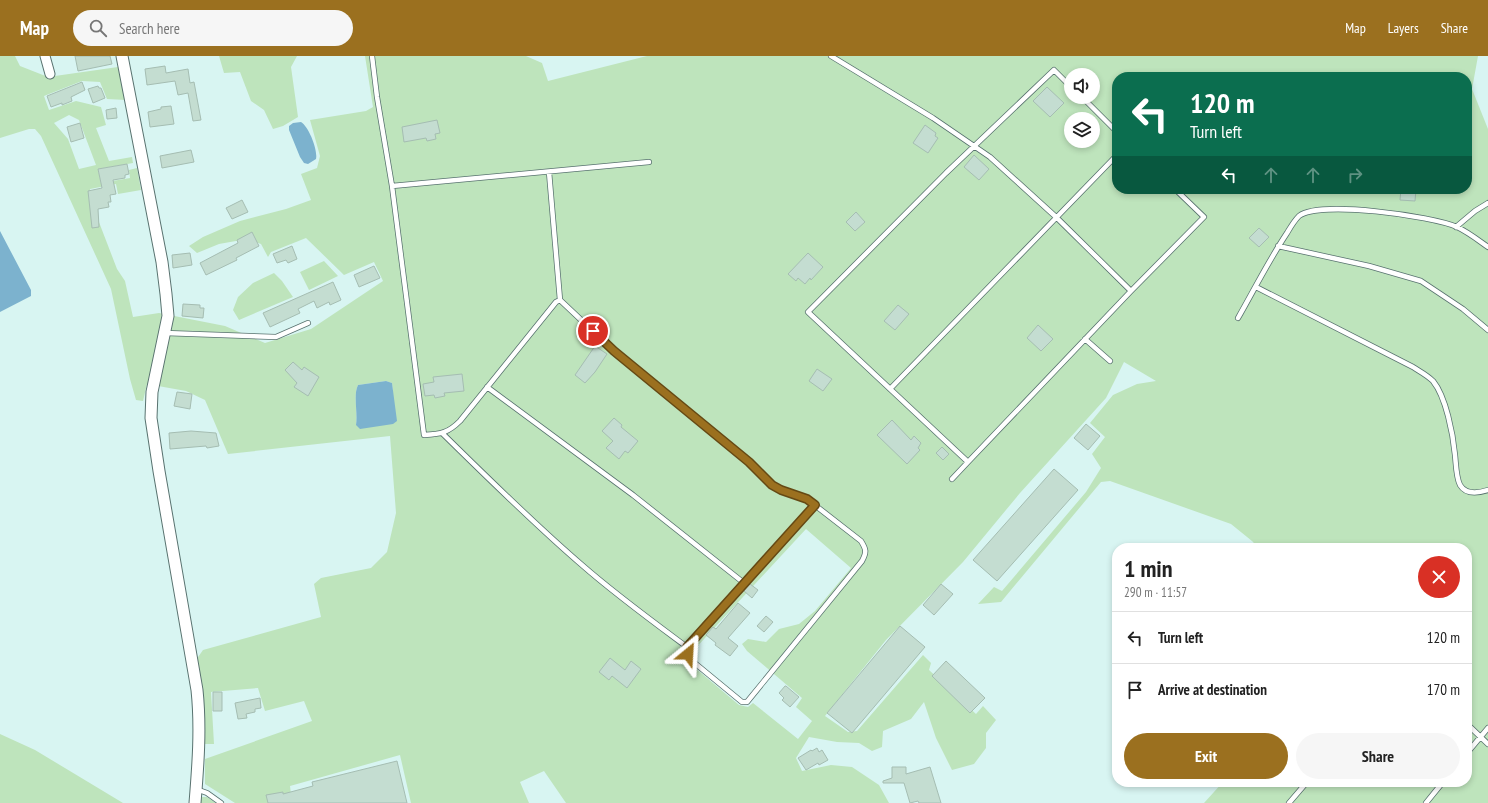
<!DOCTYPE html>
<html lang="en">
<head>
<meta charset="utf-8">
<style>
  :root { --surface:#fff; --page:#f6f6f6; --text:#222; --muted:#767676; --line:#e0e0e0; --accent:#9b701f }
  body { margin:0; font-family:"PT Sans Narrow",sans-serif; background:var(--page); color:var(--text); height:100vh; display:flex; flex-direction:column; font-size:15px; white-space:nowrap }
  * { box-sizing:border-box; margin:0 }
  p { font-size:13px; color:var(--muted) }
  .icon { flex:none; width:22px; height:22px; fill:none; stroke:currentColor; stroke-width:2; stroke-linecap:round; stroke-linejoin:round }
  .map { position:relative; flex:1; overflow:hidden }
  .side { position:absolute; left:1112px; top:487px; width:360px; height:244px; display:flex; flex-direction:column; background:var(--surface); border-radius:16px; box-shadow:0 2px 6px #0003 }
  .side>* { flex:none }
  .banner { position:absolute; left:1112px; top:16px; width:360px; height:122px; border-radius:16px; box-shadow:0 2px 6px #0003; background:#0b6e4f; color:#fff; overflow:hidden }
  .buttons { position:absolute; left:1064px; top:12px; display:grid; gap:8px }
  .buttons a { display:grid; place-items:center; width:36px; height:36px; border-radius:50%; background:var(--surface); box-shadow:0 2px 6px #0003; font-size:20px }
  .pin { position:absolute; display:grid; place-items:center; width:34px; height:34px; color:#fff; margin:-17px; border:2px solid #fff; border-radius:50%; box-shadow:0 1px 4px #0007 }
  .me { position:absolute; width:44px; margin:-22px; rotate:27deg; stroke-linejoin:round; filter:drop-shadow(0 0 3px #0008) }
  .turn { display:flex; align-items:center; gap:14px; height:84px; padding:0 12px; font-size:18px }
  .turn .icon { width:52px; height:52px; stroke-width:2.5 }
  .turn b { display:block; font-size:28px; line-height:34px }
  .lanes { display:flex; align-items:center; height:38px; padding:0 12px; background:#0003; justify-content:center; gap:20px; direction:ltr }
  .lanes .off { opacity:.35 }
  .round { display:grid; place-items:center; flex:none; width:42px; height:42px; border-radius:21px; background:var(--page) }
  .summary { display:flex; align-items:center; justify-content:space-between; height:68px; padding:0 12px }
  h1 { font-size:24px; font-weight:700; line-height:30px }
  .button { display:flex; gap:8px; margin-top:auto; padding:8px 12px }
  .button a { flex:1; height:46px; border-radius:24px; background:var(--accent); color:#fff; font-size:16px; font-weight:700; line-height:46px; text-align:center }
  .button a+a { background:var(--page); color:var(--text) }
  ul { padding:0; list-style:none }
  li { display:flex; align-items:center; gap:12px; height:52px; padding:0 12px; border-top:1px solid var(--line) }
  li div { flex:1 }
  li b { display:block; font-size:15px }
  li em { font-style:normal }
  header { display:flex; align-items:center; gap:24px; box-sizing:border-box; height:56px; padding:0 20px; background:var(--accent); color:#fff }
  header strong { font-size:19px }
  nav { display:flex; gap:22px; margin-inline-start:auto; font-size:14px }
  .search { width:280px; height:36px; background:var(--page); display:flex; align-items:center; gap:10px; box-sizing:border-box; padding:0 14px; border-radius:22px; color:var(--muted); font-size:15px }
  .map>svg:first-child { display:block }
  .green { fill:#bee4bc; fill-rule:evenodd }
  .water { fill:#7cb2ce }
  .building { fill:#c4ddd1; stroke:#a5bdb2 }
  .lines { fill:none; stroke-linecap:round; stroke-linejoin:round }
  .service-casing { stroke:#58726f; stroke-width:6 }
  .minor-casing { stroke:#58726f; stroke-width:11 }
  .tertiary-casing { stroke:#58726f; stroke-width:13 }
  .service { stroke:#fff; stroke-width:4.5 }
  .minor { stroke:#fff; stroke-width:9 }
  .tertiary { stroke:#fff; stroke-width:11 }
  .route-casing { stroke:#654914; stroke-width:10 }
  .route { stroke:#9b701f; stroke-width:7 }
</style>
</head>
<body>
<header>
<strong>Map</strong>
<div class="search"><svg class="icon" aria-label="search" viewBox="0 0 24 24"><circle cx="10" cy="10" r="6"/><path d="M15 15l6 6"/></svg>Search here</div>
<nav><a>Map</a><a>Layers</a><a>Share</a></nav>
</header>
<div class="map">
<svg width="1488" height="747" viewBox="0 0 1488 747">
  <rect width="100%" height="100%" fill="#d8f5f2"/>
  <path class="green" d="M 0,0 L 15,0 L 20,10 L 48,21 L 118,11 L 126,44 L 107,43 L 100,26 L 82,25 L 44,40 L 49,54 L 76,45 L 101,51 L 106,69 L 96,72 L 109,105 L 132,101 L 133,107 L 98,113 L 101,127 L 130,122 L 129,114 L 137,112 L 141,134 L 118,138 L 116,128 L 90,133 L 92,148 L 117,213 L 125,225 L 133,261 L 159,257 L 225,270 L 265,287 L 311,273 L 383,225 L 374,206 L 344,219 L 306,182 L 271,196 L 268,201 L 261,188 L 247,183 L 219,188 L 197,197 L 189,190 L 203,181 L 240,165 L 286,153 L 311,144 L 301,118 L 317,112 L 320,100 L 310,64 L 366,55 L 373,51 L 365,0 L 526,0 L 542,7 L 548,25 L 647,0 L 1478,0 L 1472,33 L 1488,73 L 1488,747 L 1204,747 L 1223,726 L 1467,726 L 1467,492 L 1259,492 L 1252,485 L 1231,468 L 1110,425 L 1101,426 L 1001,546 L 978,548 L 994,531 L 1002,535 L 1086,436 L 1101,412 L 1092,398 L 1105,381 L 1090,367 L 1113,339 L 1137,328 L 1156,325 L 1124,306 L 1106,342 L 1020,437 L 963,506 L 886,584 L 825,660 L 848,676 L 857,675 L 923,599 L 931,607 L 929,614 L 976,658 L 983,650 L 996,664 L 986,677 L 986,692 L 974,708 L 952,714 L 936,682 L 924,646 L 911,663 L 883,675 L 882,691 L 872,695 L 859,687 L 837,686 L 809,681 L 796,702 L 802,715 L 831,709 L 852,711 L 879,729 L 889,747 L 566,747 L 544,715 L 520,726 L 529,747 L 411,747 L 400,699 L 290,730 L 292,747 L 235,747 L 205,728 L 205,703 L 312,665 L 304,645 L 265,655 L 258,632 L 211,636 L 214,688 L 203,688 L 196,604 L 203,594 L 321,561 L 314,528 L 321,522 L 371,512 L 387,496 L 396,457 L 390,380 L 228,398 L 205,344 L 186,335 L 147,328 L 143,345 L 136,344 L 130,323 L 111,233 L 41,80 L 35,73 L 29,73 L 0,82 ZM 1071,19 L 1093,19 L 1093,41 L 1071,41 ZM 1117,21 L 1467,21 L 1467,133 L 1117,133 ZM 69,59 L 79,64 L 96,109 L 79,113 L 68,83 L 54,67 ZM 1071,63 L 1093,63 L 1093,85 L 1071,85 ZM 386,325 L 392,327 L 393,336 L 356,369 C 358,357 353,339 358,329 ZM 806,473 L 851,512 L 815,555 L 799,568 L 779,573 L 766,586 L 748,583 L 742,588 L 747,595 L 802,642 L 796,651 L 812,665 L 798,683 L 753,647 L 748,651 L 739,649 L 694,611 L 692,596 Z
    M 219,0 L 297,0 L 291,11 L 298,61 L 283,70 L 273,73 L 264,54 L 251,45 L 240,16 L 224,17 Z
    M 324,205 L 338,220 L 309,234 L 300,216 Z
    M 274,217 L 282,225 L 293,241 L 239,264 L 233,254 L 238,241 L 253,227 Z
    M 0,678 L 35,694 L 123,747 L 0,747 Z
    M 200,741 L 207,741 L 216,747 L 198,747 Z"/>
  <path class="water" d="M 301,66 C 309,71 318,94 316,103 L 308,108 L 304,107 L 300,101 L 289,74 L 289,70 L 293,67 Z
    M 0,175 L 31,234 L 31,240 L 0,256 Z
    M 386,325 L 392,327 L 397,365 L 393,368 L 360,373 L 356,369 C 358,357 353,339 358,329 Z"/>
  <path class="building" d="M 75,0 L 110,0 L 112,8 L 78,15 Z
    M 165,10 L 166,17 L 188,13 L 190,27 L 194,26 L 201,64 L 193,65 L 188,37 L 178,39 L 175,25 L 147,29 L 145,13 Z
    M 82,26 L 85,34 L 71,41 L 72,45 L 62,49 L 62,47 L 51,51 L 47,40 Z
    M 98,30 L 99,32 L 101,32 L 105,42 L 93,47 L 88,33 Z
    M 1047,31 L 1064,47 L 1050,61 L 1033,45 Z
    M 171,50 L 174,68 L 150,71 L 148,56 L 161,53 L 161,51 Z
    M 116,52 L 117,62 L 107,63 L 106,54 Z
    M 437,64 L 440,77 L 435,78 L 436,83 L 427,85 L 426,82 L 404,86 L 402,71 Z
    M 80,67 L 84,82 L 71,86 L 67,71 Z
    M 925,69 L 936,77 L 935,80 L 938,82 L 928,97 L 913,87 Z
    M 191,94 L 194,106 L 162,112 L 160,100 Z
    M 974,99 L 989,113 L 979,124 L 964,111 Z
    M 127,108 L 129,118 L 125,119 L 125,122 L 113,124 L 116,138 L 110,139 L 111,146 L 108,146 L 109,151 L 98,153 L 99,171 L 92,172 L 88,135 L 102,132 L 98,113 Z
    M 1401,133 L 1416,133 L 1415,145 L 1400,144 Z
    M 242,144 L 248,156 L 232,163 L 226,152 Z
    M 856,156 L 865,166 L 855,175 L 846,166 Z
    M 1259,172 L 1269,181 L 1259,191 L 1249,182 Z
    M 252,176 L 259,190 L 236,202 L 237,204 L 206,219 L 200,207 L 238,187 L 237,184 Z
    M 292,190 L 297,203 L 288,207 L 286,204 L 277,207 L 273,198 Z
    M 190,197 L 192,209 L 173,212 L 172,199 Z
    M 808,197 L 823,211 L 811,224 L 810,222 L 805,228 L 798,222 L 796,225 L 788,218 Z
    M 374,210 L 380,222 L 359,231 L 354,219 Z
    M 333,226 L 341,244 L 330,249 L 329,246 L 317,252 L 314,245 L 298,253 L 300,257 L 270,271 L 263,257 Z
    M 183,248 L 200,249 L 200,252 L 204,252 L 203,262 L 182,260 Z
    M 898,249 L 909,258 L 895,274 L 884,265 Z
    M 1038,269 L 1053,283 L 1041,295 L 1027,282 Z
    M 595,290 L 607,298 L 595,316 L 585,327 L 575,319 Z
    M 293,306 L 302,314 L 304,311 L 319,321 L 308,340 L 294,331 L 297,327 L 285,314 Z
    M 817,313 L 832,323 L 823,335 L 809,325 Z
    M 462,318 L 464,335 L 444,337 L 445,340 L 435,342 L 434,339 L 425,340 L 423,328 L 434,326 L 433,321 Z
    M 177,336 L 192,338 L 190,353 L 174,350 Z
    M 614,362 L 622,369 L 621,371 L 638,385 L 628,397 L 625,395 L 619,403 L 606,392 L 613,385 L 602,375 Z
    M 892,364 L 911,384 L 914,380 L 921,387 L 918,392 L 920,394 L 907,408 L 877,379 Z
    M 1086,368 L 1100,380 L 1088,394 L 1074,382 Z
    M 191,375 L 216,377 L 219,390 L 207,392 L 206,390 L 170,393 L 169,377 Z
    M 942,391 L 949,398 L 943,404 L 936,397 Z
    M 1054,413 L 1078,434 L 997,525 L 973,504 Z
    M 750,528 L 758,534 L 752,542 L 744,535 Z
    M 941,528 L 953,538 L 934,559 L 923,549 Z
    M 738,547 L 750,557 L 728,582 L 738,590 L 730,600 L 715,589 L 716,587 L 706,579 L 713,571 L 716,573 Z
    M 766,560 L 773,566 L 764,576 L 757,570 Z
    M 900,570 L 925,591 L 852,677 L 827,657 Z
    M 610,602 L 625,614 L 631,605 L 641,613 L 627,632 L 612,620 L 609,624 L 599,616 Z
    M 946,605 L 985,642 L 970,657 L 932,620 Z
    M 785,630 L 786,630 L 799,641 L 790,651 L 782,644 L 784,642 L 779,637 Z
    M 213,636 L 222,636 L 222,655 L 213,655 Z
    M 260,642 L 261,652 L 255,653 L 255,656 L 246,658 L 247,662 L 238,663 L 235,647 Z
    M 817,692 L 819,696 L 822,694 L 828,704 L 819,709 L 818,707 L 806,714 L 798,702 L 811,694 L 812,695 Z
    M 397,705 L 407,747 L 268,747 L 266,739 L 283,736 L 283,738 L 313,730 L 312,726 Z
    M 892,711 L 906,711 L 906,718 L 930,711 L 941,747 L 919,747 L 918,745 L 910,747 L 904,727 L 883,727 L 883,725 L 892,722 Z"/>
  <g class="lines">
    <defs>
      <path id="service" d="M 372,0 L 377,41 L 392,130 L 424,379 C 441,378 448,377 460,365 L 556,246 L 560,244
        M 831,0 L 933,62 L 990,101 L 1056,161 L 1131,235
        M 1071,31 L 1054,14 L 946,117 L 808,256 L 968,406 L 1131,235 L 1204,161 L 1175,133
        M 1082,41 L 1117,76
        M 549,116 L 560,244 L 614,295 L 749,407 L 772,429 L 781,434 L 807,443 L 861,485 C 866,493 867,496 862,505 L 747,646 L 742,646 L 691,604 L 688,598 L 687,591 L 815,449
        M 392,130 L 649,106
        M 1456,171 L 1475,155 L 1488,147
        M 1278,190 L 1369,210 L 1421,225 L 1463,253 L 1488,274
        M 1256,231 L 1413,311 C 1419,315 1427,319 1433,325 C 1446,341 1453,378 1455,399 C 1456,408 1456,421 1460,429 C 1466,439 1479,437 1488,434
        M 1238,262 C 1254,234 1269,204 1287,177 C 1290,172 1294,165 1299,160 C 1319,144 1432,160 1457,171 C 1468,176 1478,184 1488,191
        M 165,277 L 276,281 L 308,267
        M 1085,283 L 1110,305
        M 487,331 L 633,439 L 744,527
        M 890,333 L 1117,99
        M 442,377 C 488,422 533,467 582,509 C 615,538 652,565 687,591
        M 952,423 L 968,406
        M 1467,668 L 1488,688
        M 1467,697 L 1488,672
        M 196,733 L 207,737 L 221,747
        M 1289,747 L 1307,726
        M 1426,747 L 1443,726"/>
      <path id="minor" d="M 45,0 L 50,18"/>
      <path id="tertiary" d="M 122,0 L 162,206 L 166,238 L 168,260 L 152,336 L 151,362 L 159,415 L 197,634 C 201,672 198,710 195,747"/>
    </defs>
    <use href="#service" class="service-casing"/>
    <use href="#minor" class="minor-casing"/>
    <use href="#tertiary" class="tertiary-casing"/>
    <use href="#service" class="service"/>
    <use href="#minor" class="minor"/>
    <use href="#tertiary" class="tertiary"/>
  </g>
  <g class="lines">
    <defs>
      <path id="route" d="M 593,275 L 614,295 L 749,406 L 772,429 L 781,434 L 807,443 L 815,449 L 687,591 L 688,598"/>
    </defs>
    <use href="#route" class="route-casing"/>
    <use href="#route" class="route"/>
  </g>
</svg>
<div class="buttons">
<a><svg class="icon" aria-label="sound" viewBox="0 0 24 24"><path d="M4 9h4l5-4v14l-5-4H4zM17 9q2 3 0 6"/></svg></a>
<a><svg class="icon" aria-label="layers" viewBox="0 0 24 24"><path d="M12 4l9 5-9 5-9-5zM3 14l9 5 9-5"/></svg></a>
</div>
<div class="pin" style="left:593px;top:275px;background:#d93025"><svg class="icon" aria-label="arrive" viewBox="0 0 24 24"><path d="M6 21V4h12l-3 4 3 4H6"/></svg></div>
<svg class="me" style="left:688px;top:598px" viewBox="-20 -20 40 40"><path d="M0-17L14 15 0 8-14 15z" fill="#9b701f" stroke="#fff" stroke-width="4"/></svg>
<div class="banner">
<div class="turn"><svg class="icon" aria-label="left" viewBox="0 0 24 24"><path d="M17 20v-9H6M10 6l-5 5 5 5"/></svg><div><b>120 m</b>Turn left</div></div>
<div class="lanes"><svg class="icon" aria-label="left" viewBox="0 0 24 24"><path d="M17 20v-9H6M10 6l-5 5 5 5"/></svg><svg class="icon off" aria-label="ahead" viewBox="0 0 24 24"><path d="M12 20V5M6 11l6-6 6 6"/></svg><svg class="icon off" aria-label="ahead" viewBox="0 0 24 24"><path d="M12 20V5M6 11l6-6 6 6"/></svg><svg class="icon off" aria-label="right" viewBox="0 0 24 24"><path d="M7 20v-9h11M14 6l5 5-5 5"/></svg></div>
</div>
<section class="side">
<div class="summary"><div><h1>1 min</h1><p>290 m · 11:57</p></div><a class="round" style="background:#d93025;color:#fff"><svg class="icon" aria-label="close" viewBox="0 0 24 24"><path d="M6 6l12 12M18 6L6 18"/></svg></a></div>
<ul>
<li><svg class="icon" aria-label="left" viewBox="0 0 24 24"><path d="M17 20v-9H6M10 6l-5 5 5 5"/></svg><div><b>Turn left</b></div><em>120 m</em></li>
<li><svg class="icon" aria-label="arrive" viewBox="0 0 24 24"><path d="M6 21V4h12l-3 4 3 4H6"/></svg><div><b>Arrive at destination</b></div><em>170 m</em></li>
</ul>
<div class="button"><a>Exit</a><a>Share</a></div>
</section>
</div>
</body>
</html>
